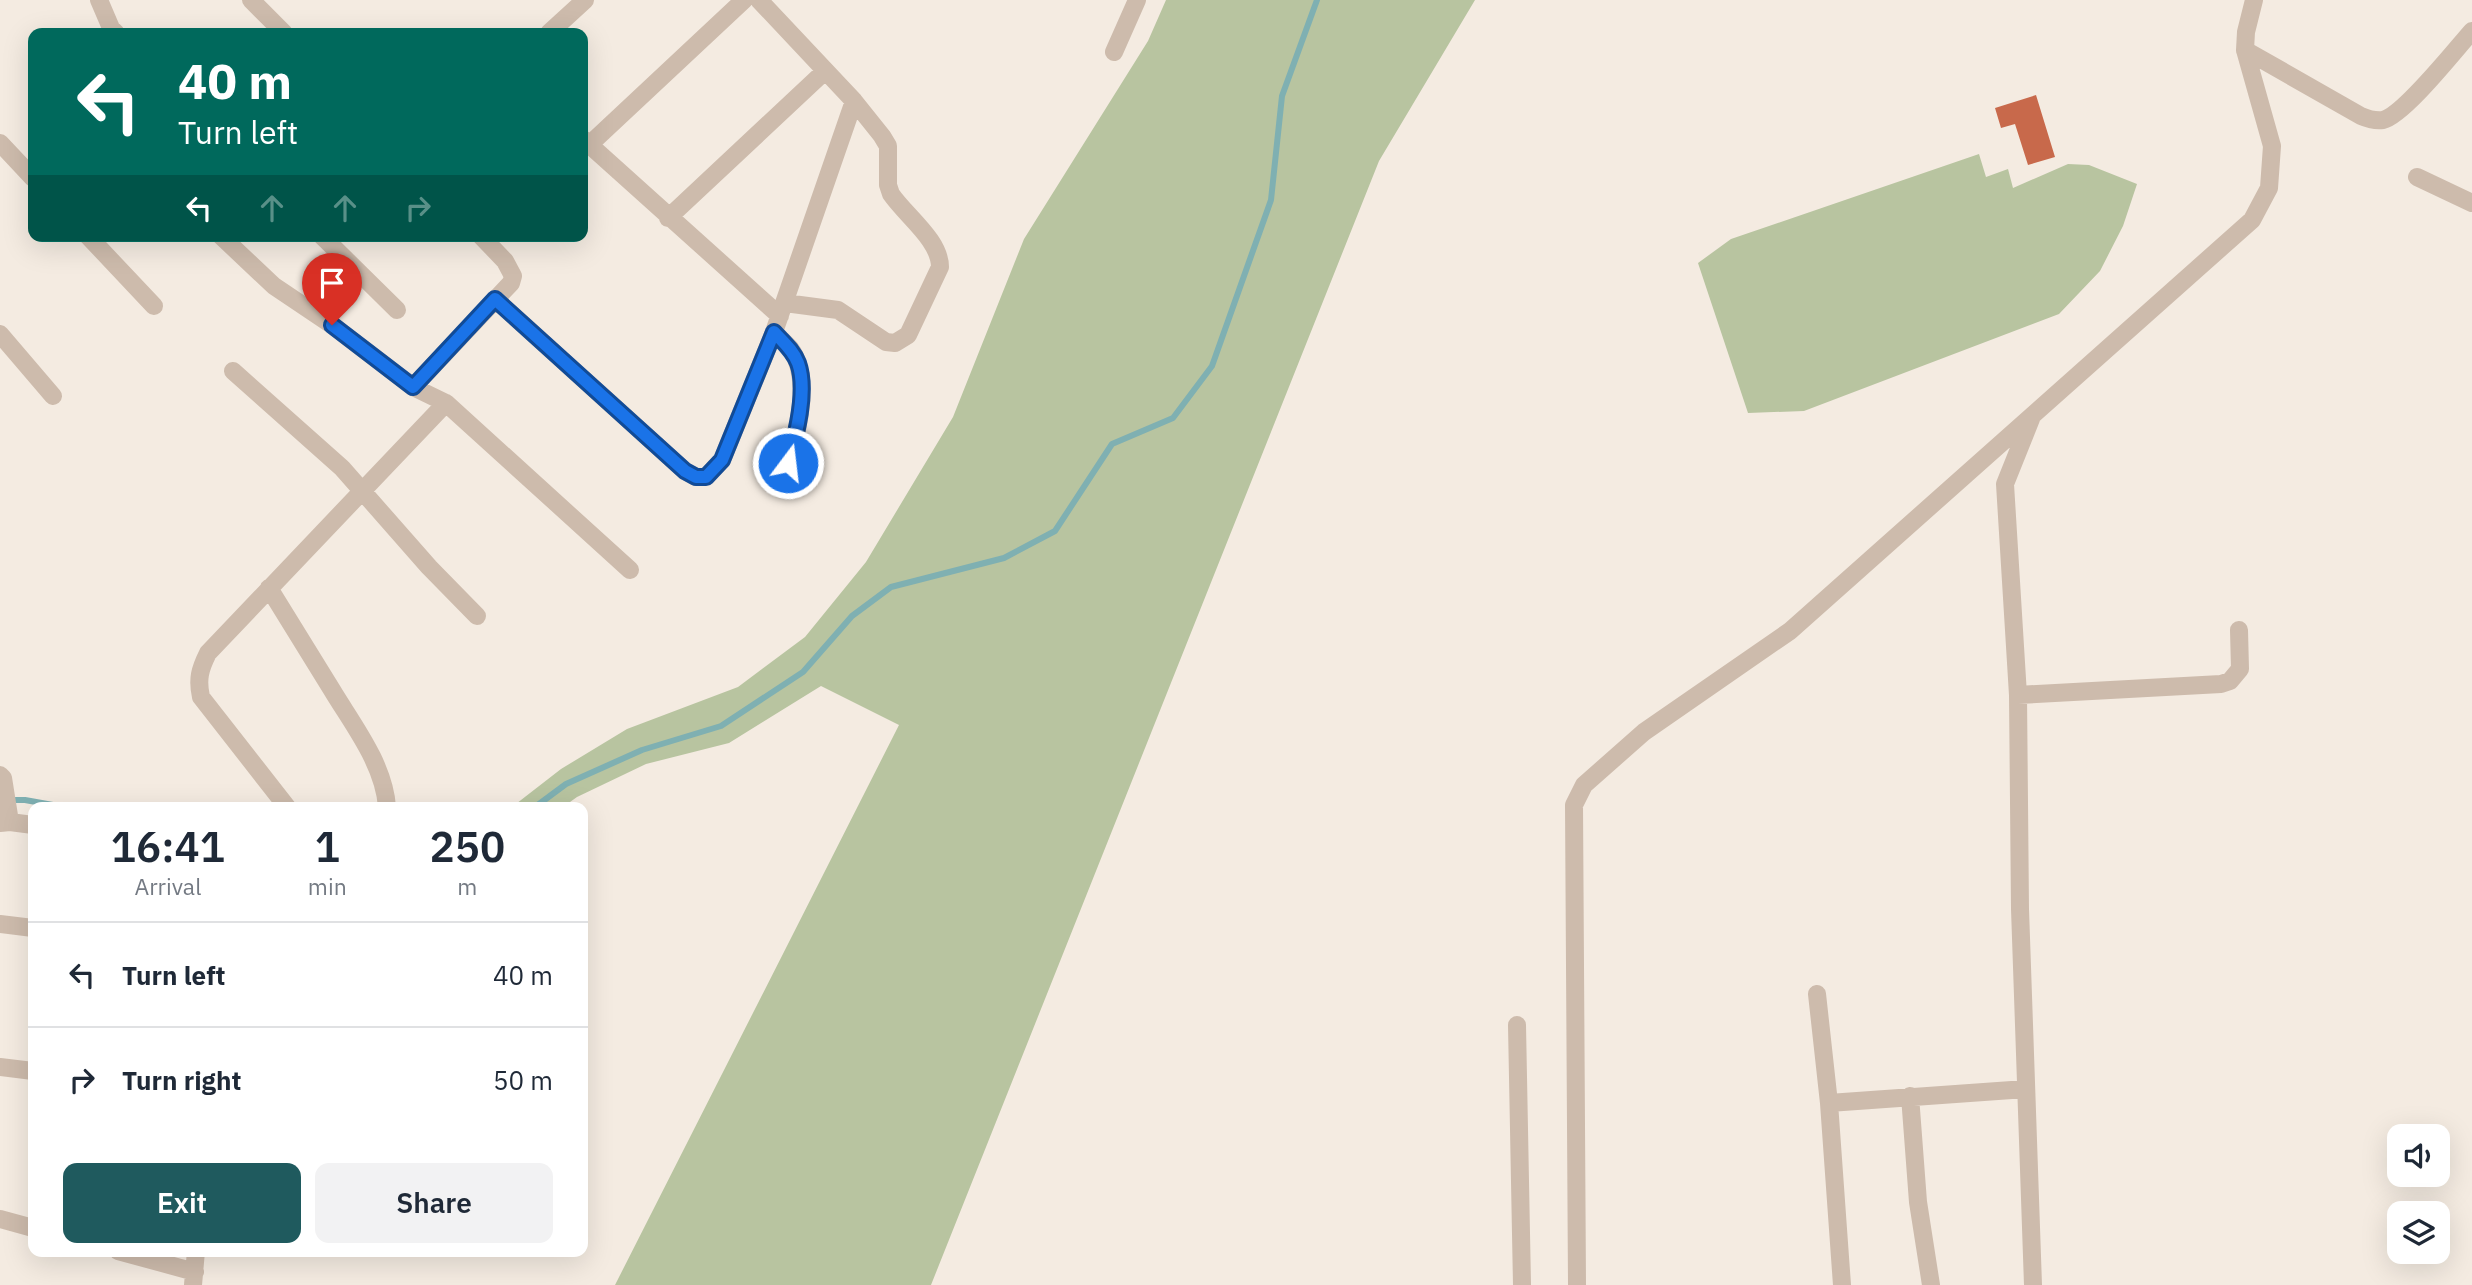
<!DOCTYPE html>
<html lang="en">
<head>
<meta charset="utf-8">
<style>
  :root { --surface:#fff; --page:#f2f2f3; --text:#1f2937; --muted:#747a83; --line:#e0e1e3; --accent:#1f5a5e }
  body { margin:0; font-family:"IBM Plex Sans",sans-serif; background:var(--page); color:var(--text); height:100vh; display:flex; flex-direction:column; font-size:26px; white-space:nowrap }
  * { box-sizing:border-box; margin:0 }
  p { font-size:23px; color:var(--muted) }
  .icon { flex:none; width:38px; height:38px; fill:none; stroke:currentColor; stroke-width:2; stroke-linecap:round; stroke-linejoin:round }
  .map { position:relative; flex:1; overflow:hidden }
  .side { position:absolute; left:28px; top:802px; width:560px; height:455px; display:flex; flex-direction:column; background:var(--surface); border-radius:14px; box-shadow:0 7px 28px #0002 }
  .side>* { flex:none }
  .hud { position:absolute; left:28px; top:28px; width:560px; height:214px; border-radius:14px; box-shadow:0 7px 28px #0002; background:#00695c; color:#fff; overflow:hidden }
  .controls { position:absolute; left:2387px; top:1124px; display:grid; gap:14px }
  .controls a { display:grid; place-items:center; width:63px; height:63px; border-radius:14px; background:var(--surface); box-shadow:0 7px 28px #0002; font-size:35px }
  .pin { position:absolute; display:grid; place-items:center; width:60px; height:60px; color:#fff; margin:-72px -30px; border-radius:50% 50% 50% 0; rotate:-45deg; box-shadow:0 0 7px #0007 }
  .pin .icon { rotate:45deg }
  .me { position:absolute; width:77px; margin:-38px; rotate:15deg; stroke-linejoin:round; filter:drop-shadow(0 0 5px #0008) }
  .turn { display:flex; align-items:center; gap:24px; height:147px; padding:0 35px; font-size:32px }
  .turn .icon { width:91px; height:91px; stroke-width:2.5 }
  .turn b { display:block; font-size:49px; line-height:60px }
  .lanes { display:flex; align-items:center; height:66px; padding:0 35px; background:#0003; justify-content:center; gap:35px; direction:ltr }
  .lanes .off { opacity:.35 }
  .eta { display:flex; justify-content:space-evenly; align-items:center; height:119px; text-align:center }
  .eta b { font-size:42px; font-weight:600; line-height:49px }
  .button { display:flex; gap:14px; margin-top:auto; padding:14px 35px }
  .button a { flex:1; height:80px; border-radius:14px; background:var(--accent); color:#fff; font-size:28px; font-weight:600; line-height:80px; text-align:center }
  .button a+a { background:var(--page); color:var(--text) }
  ul { padding:0; list-style:none }
  li { display:flex; align-items:center; gap:21px; height:105px; padding:0 35px; border-top:2px solid var(--line) }
  li div { flex:1 }
  li b { display:block; font-size:26px }
  li em { font-style:normal }
  .map>svg:first-child { display:block }
  .green { fill:#b8c4a0 }
  .lines { fill:none; stroke-linecap:round; stroke-linejoin:round }
  .stream { stroke:#7fb0b2; stroke-width:6 }
  .building { fill:#c8694b }
  .street { stroke:#cdbbac; stroke-width:18 }
  .route-casing { stroke:#114b97; stroke-width:18 }
  .route { stroke:#1a73e8; stroke-width:12 }
</style>
</head>
<body>
<div class="map">
<svg width="2472" height="1285" viewBox="0 0 2472 1285">
  <rect width="100%" height="100%" fill="#f4ebe1"/>
  <path class="green" d="M 1166,0 L 1475,0 L 1379,161 L 931,1285 L 615,1285 L 899,725 L 821,686 L 729,743 L 646,764 L 577,797 L 563,807 L 512,807 L 561,769 L 627,729 L 738,687 L 805,637 L 866,562 L 953,417 L 1024,239 L 1148,41 Z
    M 1979,154 L 1986,177 L 2008,169 L 2013,188 L 2068,164 L 2089,165 L 2137,184 L 2123,226 L 2100,271 L 2059,314 L 1804,411 L 1748,413 L 1698,263 L 1731,239 Z"/>
  <g class="lines">
    <path class="stream" d="M 9,800 L 25,800 L 64,807
      M 535,807 L 566,784 L 642,750 L 721,726 L 803,672 L 852,616 L 891,587 L 1004,558 L 1055,531 L 1112,444 L 1173,418 L 1212,366 L 1271,200 L 1282,96 L 1317,0"/>
  </g>
  <path class="building" d="M 2036,95 L 2055,157 L 2028,165 L 2015,124 L 2001,128 L 1995,108 Z"/>
  <g class="lines">
    <path class="street" d="M 99,0 L 111,28 L 116,33
      M 251,0 L 284,33
      M 759,0 L 854,101 L 882,136 L 888,146 L 888,185 L 891,194 C 906,216 940,240 940,267 L 908,335 L 895,343 L 886,342 L 838,310 L 785,303
      M 2254,0 L 2246,32 L 2245,50 L 2361,116 C 2368,119 2375,121 2383,120 C 2404,115 2455,50 2472,31
      M 549,33 L 585,0
      M 1114,52 L 1137,0
      M 583,139 L 780,316
      M 0,143 L 33,178
      M 589,145 L 744,0
      M 2417,177 L 2472,203
      M 668,218 L 825,71
      M 88,236 L 154,306
      M 221,236 L 274,286 L 332,325 L 413,387 L 446,403 L 630,570
      M 322,236 L 397,310
      M 495,299 L 685,471 L 696,477 L 706,477 L 722,460 L 774,332 L 854,101
      M 774,332 C 779,337 785,343 790,348 C 812,378 798,431 788,463
      M 0,334 L 53,396
      M 233,371 L 342,468 L 429,567 L 477,616
      M 413,387 L 511,283 L 513,276 L 505,261 L 481,236
      M 2031,419 L 2005,484 L 2018,695 L 2020,909 L 2033,1285
      M 269,588 C 290,622 311,656 332,690 C 353,725 384,764 387,807
      M 2018,695 L 2221,684 L 2230,681 L 2240,669 L 2239,630
      M 0,775 L 3,778 L 10,822
      M 287,807 L 201,697 C 197,679 200,669 208,653 L 446,403
      M 0,823 L 10,822 L 33,825
      M 0,924 L 33,928
      M 1817,994 L 1829,1103 L 1842,1285
      M 1517,1025 L 1522,1285
      M 0,1067 L 33,1071
      M 1910,1096 L 1918,1202 L 1931,1285
      M 1829,1103 L 2026,1089
      M 0,1219 L 33,1228
      M 118,1251 L 195,1272
      M 193,1285 L 196,1251
      M 1577,1285 L 1574,805 L 1584,785 L 1644,732 L 1790,631 L 2252,220 L 2269,188 L 2272,146 L 2245,50"/>
  </g>
  <g class="lines">
    <defs>
      <path id="route" d="M 332,325 L 413,387 L 495,299 L 685,471 L 696,477 L 706,477 L 722,460 L 774,332 C 783,342 793,350 798,363 C 808,391 796,436 788,463"/>
    </defs>
    <use href="#route" class="route-casing"/>
    <use href="#route" class="route"/>
  </g>
</svg>
<div class="controls">
<a><svg class="icon" aria-label="sound" viewBox="0 0 24 24"><path d="M4 9h4l5-4v14l-5-4H4zM17 9q2 3 0 6"/></svg></a>
<a><svg class="icon" aria-label="layers" viewBox="0 0 24 24"><path d="M12 4l9 5-9 5-9-5zM3 14l9 5 9-5"/></svg></a>
</div>
<div class="pin" style="left:332px;top:325px;background:#d93025"><svg class="icon" aria-label="arrive" viewBox="0 0 24 24"><path d="M6 21V4h12l-3 4 3 4H6"/></svg></div>
<svg class="me" style="left:788px;top:463px" viewBox="-20 -20 40 40"><circle r="17" fill="#1a73e8" stroke="#fff" stroke-width="3"/><path d="M0-11L8 9 0 5-8 9z" fill="#fff"/></svg>
<div class="hud">
<div class="turn"><svg class="icon" aria-label="left" viewBox="0 0 24 24"><path d="M17 20v-9H6M10 6l-5 5 5 5"/></svg><div><b>40 m</b>Turn left</div></div>
<div class="lanes"><svg class="icon" aria-label="left" viewBox="0 0 24 24"><path d="M17 20v-9H6M10 6l-5 5 5 5"/></svg><svg class="icon off" aria-label="ahead" viewBox="0 0 24 24"><path d="M12 20V5M6 11l6-6 6 6"/></svg><svg class="icon off" aria-label="ahead" viewBox="0 0 24 24"><path d="M12 20V5M6 11l6-6 6 6"/></svg><svg class="icon off" aria-label="right" viewBox="0 0 24 24"><path d="M7 20v-9h11M14 6l5 5-5 5"/></svg></div>
</div>
<section class="side">
<div class="eta">
<div><b>16:41</b><p>Arrival</p></div>
<div><b>1</b><p>min</p></div>
<div><b>250</b><p>m</p></div>
</div>
<ul>
<li><svg class="icon" aria-label="left" viewBox="0 0 24 24"><path d="M17 20v-9H6M10 6l-5 5 5 5"/></svg><div><b>Turn left</b></div><em>40 m</em></li>
<li><svg class="icon" aria-label="right" viewBox="0 0 24 24"><path d="M7 20v-9h11M14 6l5 5-5 5"/></svg><div><b>Turn right</b></div><em>50 m</em></li>
</ul>
<div class="button"><a>Exit</a><a>Share</a></div>
</section>
</div>
</body>
</html>
